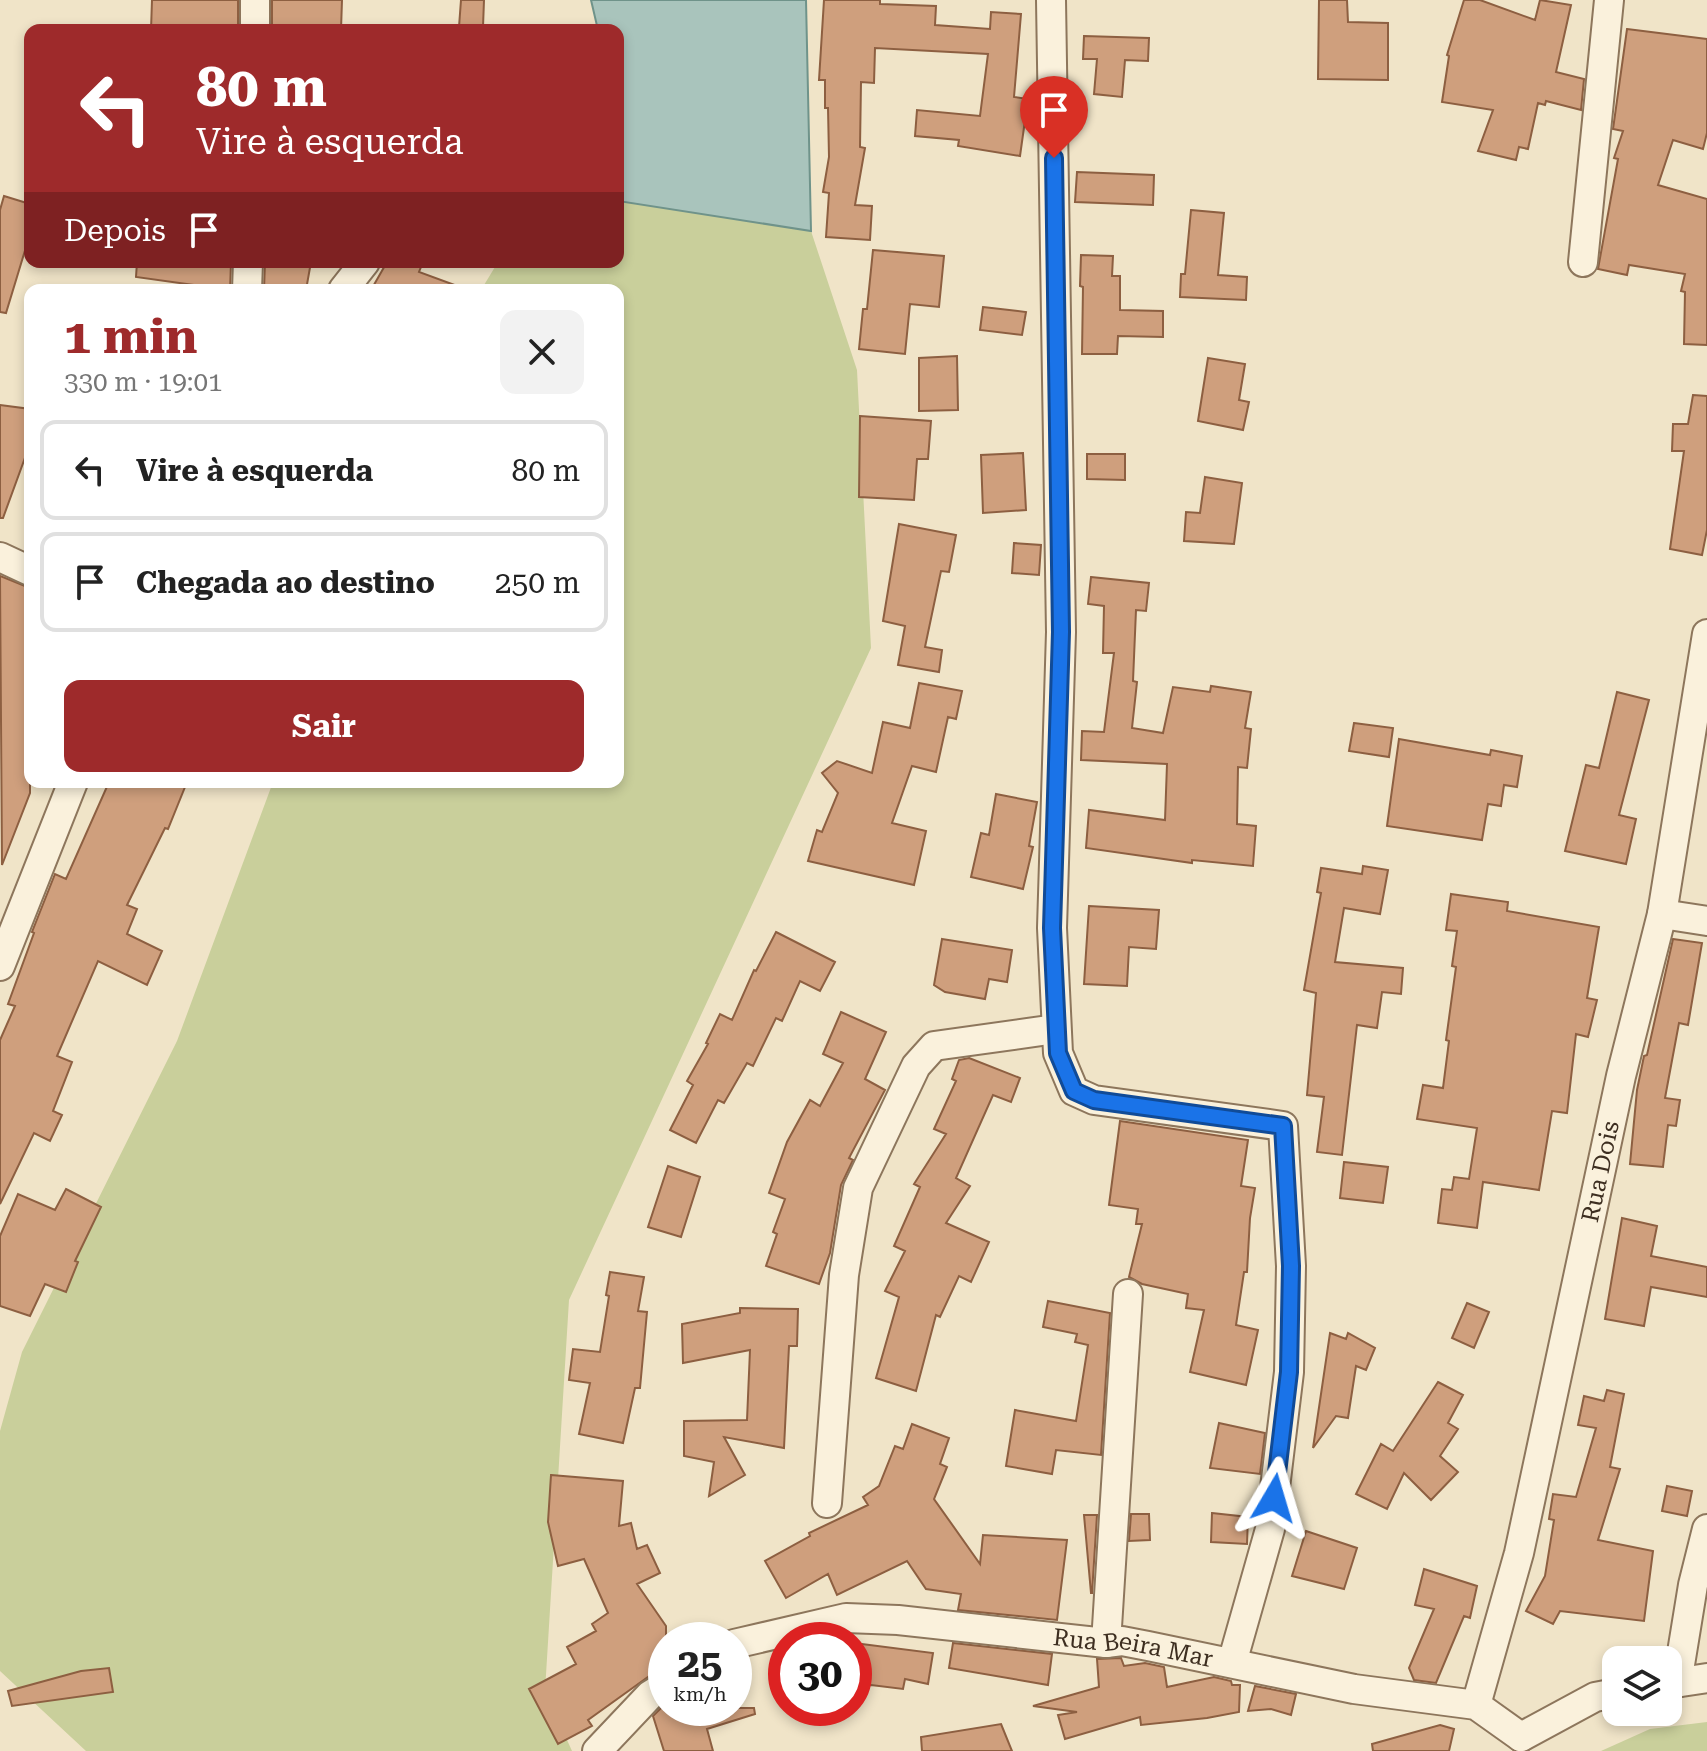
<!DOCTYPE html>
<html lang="pt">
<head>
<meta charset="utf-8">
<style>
  :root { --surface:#fff; --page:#f2f2f2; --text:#222; --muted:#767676; --line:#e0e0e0; --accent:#9e2a2b }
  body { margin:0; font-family:"Roboto Serif",serif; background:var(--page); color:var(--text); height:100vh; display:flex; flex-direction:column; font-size:30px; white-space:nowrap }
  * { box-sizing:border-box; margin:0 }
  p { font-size:26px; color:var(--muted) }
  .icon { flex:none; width:44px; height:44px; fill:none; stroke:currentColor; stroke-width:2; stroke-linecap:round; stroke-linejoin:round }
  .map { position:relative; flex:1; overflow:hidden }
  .drawer { position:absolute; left:24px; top:284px; width:600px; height:504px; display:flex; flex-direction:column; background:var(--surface); border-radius:16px; box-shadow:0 4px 12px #0003 }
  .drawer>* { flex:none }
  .banner { position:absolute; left:24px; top:24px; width:600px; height:244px; border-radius:16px; box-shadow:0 4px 12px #0003; background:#9e2a2b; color:#fff; overflow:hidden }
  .fabs { position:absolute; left:1602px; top:1646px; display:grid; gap:16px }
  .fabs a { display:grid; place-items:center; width:80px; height:80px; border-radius:16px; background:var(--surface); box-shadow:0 4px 12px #0003; font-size:40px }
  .speed { position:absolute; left:648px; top:1622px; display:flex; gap:16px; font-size:40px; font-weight:700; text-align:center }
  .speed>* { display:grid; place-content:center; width:104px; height:104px; border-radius:50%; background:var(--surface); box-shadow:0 4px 12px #0003; line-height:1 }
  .speed small { font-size:20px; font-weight:400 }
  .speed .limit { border:12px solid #d22; background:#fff; color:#111 }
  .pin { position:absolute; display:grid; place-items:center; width:68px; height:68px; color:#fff; margin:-82px -34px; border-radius:50% 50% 50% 0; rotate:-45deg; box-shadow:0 0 8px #0007 }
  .pin .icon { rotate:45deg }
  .me { position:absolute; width:88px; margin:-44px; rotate:7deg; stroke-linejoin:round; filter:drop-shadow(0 0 6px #0008) }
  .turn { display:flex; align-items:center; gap:28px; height:168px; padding:0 40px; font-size:36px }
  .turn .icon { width:104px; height:104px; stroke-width:2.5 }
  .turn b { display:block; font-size:56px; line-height:68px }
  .then { display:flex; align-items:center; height:76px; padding:0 40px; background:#0003; gap:16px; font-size:30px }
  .round { display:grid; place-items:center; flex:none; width:84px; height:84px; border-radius:16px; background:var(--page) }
  .summary { display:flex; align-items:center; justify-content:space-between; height:136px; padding:0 40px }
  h1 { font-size:48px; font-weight:700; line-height:60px; color:var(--accent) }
  .button { display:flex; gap:16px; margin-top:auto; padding:16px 40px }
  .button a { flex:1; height:92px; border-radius:16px; background:var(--accent); color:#fff; font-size:32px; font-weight:700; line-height:92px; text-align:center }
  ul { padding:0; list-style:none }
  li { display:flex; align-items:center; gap:24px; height:100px; margin:0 16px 12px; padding:0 24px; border:4px solid var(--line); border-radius:16px }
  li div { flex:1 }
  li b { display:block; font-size:30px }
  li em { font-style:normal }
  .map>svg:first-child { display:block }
  .green { fill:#c9cf9b }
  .water { fill:#a9c4bc; stroke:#6f938a; stroke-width:2 }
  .building { fill:#cf9f7d; stroke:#8d5f41; stroke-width:2 }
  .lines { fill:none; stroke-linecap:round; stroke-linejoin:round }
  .minor-casing { stroke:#8d765c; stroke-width:32 }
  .minor { stroke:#faf1dc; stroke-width:28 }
  .route-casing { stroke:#114b97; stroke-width:20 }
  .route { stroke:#1a73e8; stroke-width:14 }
  .labels { text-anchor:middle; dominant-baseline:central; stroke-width:7; stroke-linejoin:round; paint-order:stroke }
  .street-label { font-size:24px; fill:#3d2e20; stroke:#f7eed8 }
</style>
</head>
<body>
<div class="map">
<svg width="1707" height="1751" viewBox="0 0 1707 1751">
  <rect width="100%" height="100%" fill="#f0e4c8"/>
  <path class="green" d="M 618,201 L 811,231 L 857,370 L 871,648 L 569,1300 L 545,1691 L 572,1751 L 86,1751 L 0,1671 L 0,1431 L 22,1352 L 177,1041 L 273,782 L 618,782 L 618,290 L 481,290 L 498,262 L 618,262 Z
    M 1707,1722 L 1707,1751 L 1601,1751 L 1650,1729 Z"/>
  <path class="water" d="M 591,0 L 806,0 L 811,231 L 618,201 L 618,30 L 598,30 Z"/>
  <path class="building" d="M 152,0 L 238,0 L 238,30 L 151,30 Z
    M 272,0 L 342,0 L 341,30 L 272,30 Z
    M 461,0 L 484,0 L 483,27 L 459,27 Z
    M 824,0 L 880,0 L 880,4 L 936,6 L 935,25 L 990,29 L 991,12 L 1021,14 L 1014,97 L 1028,99 L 1020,156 L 958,146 L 959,140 L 915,136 L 917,110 L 980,116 L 988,54 L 875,48 L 874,83 L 861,82 L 860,147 L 865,148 L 855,205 L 872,206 L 870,240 L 826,237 L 829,193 L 823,192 L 829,157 L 828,108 L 825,108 L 825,80 L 819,80 Z
    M 1319,0 L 1347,0 L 1348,22 L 1388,23 L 1388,80 L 1318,79 Z
    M 1464,0 L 1480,0 L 1535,20 L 1540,0 L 1571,5 L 1556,72 L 1584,79 L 1581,110 L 1546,101 L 1545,105 L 1538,103 L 1528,149 L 1519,147 L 1516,160 L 1478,151 L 1493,110 L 1442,102 L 1449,56 L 1447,55 Z
    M 1627,29 L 1707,39 L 1707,133 L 1703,149 L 1673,140 L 1658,185 L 1707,199 L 1707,345 L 1684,344 L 1685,292 L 1681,291 L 1685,274 L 1629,265 L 1627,275 L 1598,269 L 1618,159 L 1614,158 L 1623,131 L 1613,129 Z
    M 1084,36 L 1149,38 L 1148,61 L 1125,60 L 1122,97 L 1094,94 L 1097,59 L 1083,59 Z
    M 1077,172 L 1154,175 L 1153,205 L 1075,202 Z
    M 4,196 L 30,204 L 30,234 L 6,313 L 0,312 L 0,210 Z
    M 1191,210 L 1224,213 L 1218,275 L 1247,277 L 1246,300 L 1180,297 L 1181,274 L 1185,274 Z
    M 873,250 L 944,256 L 939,307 L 910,304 L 905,354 L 859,349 L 863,309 L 867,309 Z
    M 1081,255 L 1113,256 L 1112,276 L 1120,276 L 1120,310 L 1163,311 L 1163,337 L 1118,336 L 1117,354 L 1082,354 L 1083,287 L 1080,286 Z
    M 137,262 L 231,262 L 230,290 L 136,277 Z
    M 265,262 L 311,262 L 306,290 L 264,290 Z
    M 387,262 L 423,262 L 419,272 L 460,287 L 460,290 L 371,290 Z
    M 983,307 L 1026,312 L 1022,335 L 980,330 Z
    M 957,356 L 958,410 L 919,411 L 919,358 Z
    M 1208,358 L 1245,364 L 1239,400 L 1249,402 L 1243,430 L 1198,421 Z
    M 1693,395 L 1707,396 L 1707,530 L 1702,555 L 1670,549 L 1684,451 L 1672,451 L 1673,424 L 1688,424 Z
    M 0,405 L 30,409 L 30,444 L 3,518 L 0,518 Z
    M 860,416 L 931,421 L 928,459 L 917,459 L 914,500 L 859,497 Z
    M 1023,453 L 1026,510 L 983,513 L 981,455 Z
    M 1087,454 L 1125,454 L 1125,480 L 1087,479 Z
    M 1205,477 L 1242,483 L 1234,544 L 1184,541 L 1186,512 L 1200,513 Z
    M 899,524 L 956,535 L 949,572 L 941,571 L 925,647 L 942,650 L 939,672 L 898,665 L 905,626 L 883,621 Z
    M 1014,543 L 1041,545 L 1039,575 L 1012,573 Z
    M 0,576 L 30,588 L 30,793 L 2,865 Z
    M 1091,577 L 1149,583 L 1146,611 L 1136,610 L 1133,681 L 1137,682 L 1132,728 L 1163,733 L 1173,687 L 1210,692 L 1211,686 L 1251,692 L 1245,728 L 1251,729 L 1247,768 L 1238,767 L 1237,824 L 1256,826 L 1253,866 L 1192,860 L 1192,863 L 1086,848 L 1089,810 L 1165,820 L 1167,764 L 1081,760 L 1082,731 L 1104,732 L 1114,653 L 1103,653 L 1104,606 L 1088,604 Z
    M 919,683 L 962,691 L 956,719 L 948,717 L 936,772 L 912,766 L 892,823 L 926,831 L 914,885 L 808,861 L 817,830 L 822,832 L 838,793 L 822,773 L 837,761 L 872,773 L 883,722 L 910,728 Z
    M 1617,692 L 1649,700 L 1619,815 L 1636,819 L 1626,864 L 1565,851 L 1586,765 L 1599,768 Z
    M 1354,723 L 1393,728 L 1389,757 L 1349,751 Z
    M 1399,739 L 1490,755 L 1491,750 L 1522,756 L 1517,787 L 1504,785 L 1501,806 L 1488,804 L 1482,840 L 1387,826 Z
    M 109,782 L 187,782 L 168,829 L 165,828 L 127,905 L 137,909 L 127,934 L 162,951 L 147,985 L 98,961 L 57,1056 L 72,1062 L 53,1111 L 62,1115 L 50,1141 L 34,1133 L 0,1204 L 0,1040 L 15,1006 L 8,1004 L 34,933 L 32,932 L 55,874 L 66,879 Z
    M 996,794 L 1037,802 L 1029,846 L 1033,847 L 1023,889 L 971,877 L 981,833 L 989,835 Z
    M 1363,866 L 1388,870 L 1380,914 L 1344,908 L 1335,962 L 1403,968 L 1401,994 L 1382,992 L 1377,1028 L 1357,1025 L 1342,1155 L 1317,1152 L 1324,1097 L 1307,1095 L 1316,993 L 1304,990 L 1321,893 L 1317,892 L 1321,868 L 1362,874 Z
    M 1451,894 L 1508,902 L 1507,911 L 1599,927 L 1587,998 L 1597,1000 L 1588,1037 L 1576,1034 L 1567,1113 L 1552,1111 L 1539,1190 L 1483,1182 L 1477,1228 L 1438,1223 L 1442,1189 L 1452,1190 L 1454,1177 L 1469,1179 L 1477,1128 L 1417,1119 L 1423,1085 L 1443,1088 L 1449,1041 L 1446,1040 L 1456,967 L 1452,966 L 1457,931 L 1446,930 Z
    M 1089,906 L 1159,910 L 1156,949 L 1129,947 L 1127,986 L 1084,984 Z
    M 776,932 L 835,962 L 820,991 L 800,981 L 782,1021 L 776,1018 L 753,1066 L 747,1063 L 724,1103 L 718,1100 L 696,1143 L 670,1130 L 693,1085 L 687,1081 L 708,1044 L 706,1043 L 720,1014 L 732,1020 L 754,970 L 756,971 Z
    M 942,939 L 1012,950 L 1007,982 L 989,979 L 985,999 L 945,992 L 934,985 Z
    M 1673,939 L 1702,943 L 1688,1025 L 1679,1023 L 1665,1098 L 1680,1100 L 1676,1126 L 1668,1125 L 1663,1167 L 1630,1164 L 1637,1090 L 1644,1056 L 1647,1055 Z
    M 841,1012 L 886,1032 L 865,1079 L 885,1090 L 849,1158 L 853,1160 L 841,1185 L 830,1253 L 819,1284 L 766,1266 L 777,1234 L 773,1232 L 785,1199 L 769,1193 L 787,1142 L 810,1100 L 820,1106 L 843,1063 L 823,1054 Z
    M 969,1058 L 1020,1078 L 1011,1102 L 993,1095 L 956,1178 L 970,1186 L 946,1223 L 989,1242 L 971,1282 L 959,1276 L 940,1317 L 936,1315 L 916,1391 L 876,1378 L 899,1297 L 885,1291 L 905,1251 L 894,1246 L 920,1187 L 914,1184 L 946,1134 L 934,1129 L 956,1081 L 952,1079 L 959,1060 Z
    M 1120,1121 L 1248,1140 L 1241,1186 L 1255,1188 L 1250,1218 L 1247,1272 L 1244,1272 L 1236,1325 L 1258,1330 L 1246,1385 L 1190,1372 L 1204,1310 L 1186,1308 L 1188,1294 L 1142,1284 L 1129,1277 L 1142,1224 L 1136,1224 L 1138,1209 L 1109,1205 Z
    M 1344,1162 L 1388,1167 L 1383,1203 L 1340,1198 Z
    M 668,1166 L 700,1177 L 681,1237 L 648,1227 Z
    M 66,1189 L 101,1207 L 75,1261 L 78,1262 L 66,1292 L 45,1284 L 30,1316 L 0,1306 L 0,1236 L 18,1194 L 55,1210 Z
    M 1622,1218 L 1657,1226 L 1651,1256 L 1707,1267 L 1707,1297 L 1651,1287 L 1644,1326 L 1605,1319 Z
    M 610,1272 L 644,1277 L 638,1311 L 647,1312 L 640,1388 L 635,1388 L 623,1443 L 579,1434 L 590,1383 L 569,1380 L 573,1349 L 600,1352 L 609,1296 L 606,1295 Z
    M 1048,1301 L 1110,1313 L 1101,1455 L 1056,1450 L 1052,1474 L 1006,1466 L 1015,1410 L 1076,1421 L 1088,1345 L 1075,1342 L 1077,1334 L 1043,1327 Z
    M 1467,1303 L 1489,1312 L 1474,1348 L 1452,1338 Z
    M 740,1308 L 798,1309 L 797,1346 L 789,1346 L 784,1448 L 724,1437 L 745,1475 L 709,1496 L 714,1462 L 684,1456 L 684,1421 L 747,1420 L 750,1350 L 683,1363 L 682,1324 L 740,1313 Z
    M 1330,1333 L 1346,1339 L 1348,1333 L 1375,1348 L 1366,1370 L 1356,1366 L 1348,1418 L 1336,1416 L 1313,1448 Z
    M 1438,1382 L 1463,1395 L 1448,1423 L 1458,1429 L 1440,1456 L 1458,1472 L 1431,1500 L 1404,1473 L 1387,1509 L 1356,1494 L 1381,1444 L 1393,1451 Z
    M 1607,1390 L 1624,1394 L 1610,1467 L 1620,1469 L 1598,1540 L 1653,1551 L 1644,1621 L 1560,1611 L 1553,1624 L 1526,1611 L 1545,1576 L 1554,1520 L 1549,1519 L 1553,1494 L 1576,1497 L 1596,1428 L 1578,1425 L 1584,1396 L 1604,1401 Z
    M 1219,1423 L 1265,1433 L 1260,1474 L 1210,1468 Z
    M 912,1424 L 949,1438 L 940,1464 L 947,1467 L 934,1499 L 980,1564 L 983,1535 L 1067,1540 L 1057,1620 L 958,1610 L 961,1594 L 926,1589 L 907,1561 L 837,1595 L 828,1574 L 786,1598 L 765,1561 L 810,1536 L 809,1533 L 868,1505 L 863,1497 L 879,1486 L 895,1446 L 903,1449 Z
    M 551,1475 L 623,1481 L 619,1526 L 631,1523 L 637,1549 L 647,1545 L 660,1573 L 637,1584 L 666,1626 L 666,1664 L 588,1720 L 592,1726 L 558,1744 L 529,1689 L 576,1664 L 567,1647 L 596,1631 L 592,1624 L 608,1613 L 584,1559 L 558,1566 L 548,1522 Z
    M 1667,1486 L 1692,1491 L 1687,1516 L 1662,1511 Z
    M 1212,1513 L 1248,1517 L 1247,1544 L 1211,1542 Z
    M 1131,1514 L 1149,1514 L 1150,1540 L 1129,1541 Z
    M 1084,1515 L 1097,1515 L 1092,1593 L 1091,1593 Z
    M 1306,1531 L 1357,1548 L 1344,1589 L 1292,1576 Z
    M 1424,1569 L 1477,1586 L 1470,1618 L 1464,1616 L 1436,1683 L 1414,1680 L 1409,1668 L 1434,1609 L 1415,1605 Z
    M 854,1643 L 933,1653 L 928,1684 L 905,1679 L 903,1689 L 871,1685 L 854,1690 Z
    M 953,1643 L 1052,1654 L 1048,1685 L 949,1668 Z
    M 1121,1658 L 1124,1666 L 1145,1663 L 1164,1667 L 1167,1687 L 1214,1677 L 1231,1681 L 1232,1685 L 1240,1685 L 1239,1712 L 1207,1718 L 1141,1725 L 1140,1717 L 1065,1739 L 1058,1715 L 1077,1712 L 1033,1706 L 1099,1687 L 1097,1659 Z
    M 109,1668 L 113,1692 L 12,1706 L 8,1691 L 81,1671 Z
    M 1255,1686 L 1296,1694 L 1291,1715 L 1271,1709 L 1248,1711 Z
    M 661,1708 L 754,1708 L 755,1714 L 707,1729 L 713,1751 L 664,1751 L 653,1716 Z
    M 1001,1724 L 1012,1751 L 922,1751 L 921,1737 Z
    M 1440,1725 L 1454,1729 L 1449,1751 L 1373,1751 L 1372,1744 Z"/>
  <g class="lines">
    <defs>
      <g id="minor">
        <path d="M 255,0 L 255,30"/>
        <path d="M 1051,0 L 1061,632 L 1052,928 L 1058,1053 L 1074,1091 L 1094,1100 L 1283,1126 L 1291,1266 L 1289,1372 L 1270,1529 L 1232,1663"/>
        <path d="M 1583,262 L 1609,0"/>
        <path d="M 247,290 L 248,262"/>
        <path d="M 343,290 L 365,262"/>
        <path d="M 0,557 L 30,571"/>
        <path d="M 1662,914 L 1707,921"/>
        <path d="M 0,966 L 73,782"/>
        <path d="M 827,1503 L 844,1275 L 858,1188 L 916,1066 L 934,1046 L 1056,1029"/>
        <path d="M 1106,1643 L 1128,1294"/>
        <path id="s1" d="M 734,1644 L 846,1618 L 898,1620 L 1106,1643 L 1122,1641 L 1148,1646 L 1354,1689 L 1476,1705 L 1521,1737"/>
        <path d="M 1677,1683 L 1693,1585 L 1707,1529"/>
        <path d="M 1668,1684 L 1707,1678"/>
        <path id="s2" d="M 1476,1705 L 1519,1553 L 1621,1076 L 1662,914 L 1707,634"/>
        <path d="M 1521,1737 L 1595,1697 L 1616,1693"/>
        <path d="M 597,1751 L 650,1695 L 666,1685"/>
      </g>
    </defs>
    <use href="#minor" class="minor-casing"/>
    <use href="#minor" class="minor"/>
  </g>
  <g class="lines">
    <defs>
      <path id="route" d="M 1054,158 L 1061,632 L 1052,928 L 1058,1053 L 1074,1091 L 1094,1100 L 1283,1126 L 1291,1266 L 1289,1372 L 1274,1498"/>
    </defs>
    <use href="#route" class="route-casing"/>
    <use href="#route" class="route"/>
  </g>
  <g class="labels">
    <g class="street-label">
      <text stroke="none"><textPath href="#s2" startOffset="548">Rua Dois</textPath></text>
      <text stroke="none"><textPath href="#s1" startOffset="404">Rua Beira Mar</textPath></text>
    </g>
  </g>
</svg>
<div class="fabs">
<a><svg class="icon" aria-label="layers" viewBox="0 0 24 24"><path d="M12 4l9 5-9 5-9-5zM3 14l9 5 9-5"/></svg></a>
</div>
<div class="speed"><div>25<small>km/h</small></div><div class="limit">30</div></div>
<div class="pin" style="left:1054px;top:158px;background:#d93025"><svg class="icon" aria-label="arrive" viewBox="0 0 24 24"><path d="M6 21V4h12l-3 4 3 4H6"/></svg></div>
<svg class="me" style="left:1274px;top:1498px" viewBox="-20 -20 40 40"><path d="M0-17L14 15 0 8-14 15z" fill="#1a73e8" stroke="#fff" stroke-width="4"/></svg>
<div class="banner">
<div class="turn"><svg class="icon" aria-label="left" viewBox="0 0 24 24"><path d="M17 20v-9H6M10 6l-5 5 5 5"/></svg><div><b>80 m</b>Vire à esquerda</div></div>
<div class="then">Depois<svg class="icon" aria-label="arrive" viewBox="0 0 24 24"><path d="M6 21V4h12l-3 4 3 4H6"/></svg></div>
</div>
<section class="drawer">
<div class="summary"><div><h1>1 min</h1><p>330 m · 19:01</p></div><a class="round"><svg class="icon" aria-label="close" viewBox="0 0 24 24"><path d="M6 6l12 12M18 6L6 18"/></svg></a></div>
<ul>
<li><svg class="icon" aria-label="left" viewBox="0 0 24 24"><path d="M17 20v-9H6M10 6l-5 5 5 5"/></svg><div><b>Vire à esquerda</b></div><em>80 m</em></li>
<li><svg class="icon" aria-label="arrive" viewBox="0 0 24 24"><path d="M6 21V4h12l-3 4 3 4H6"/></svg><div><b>Chegada ao destino</b></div><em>250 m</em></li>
</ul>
<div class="button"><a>Sair</a></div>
</section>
</div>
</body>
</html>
